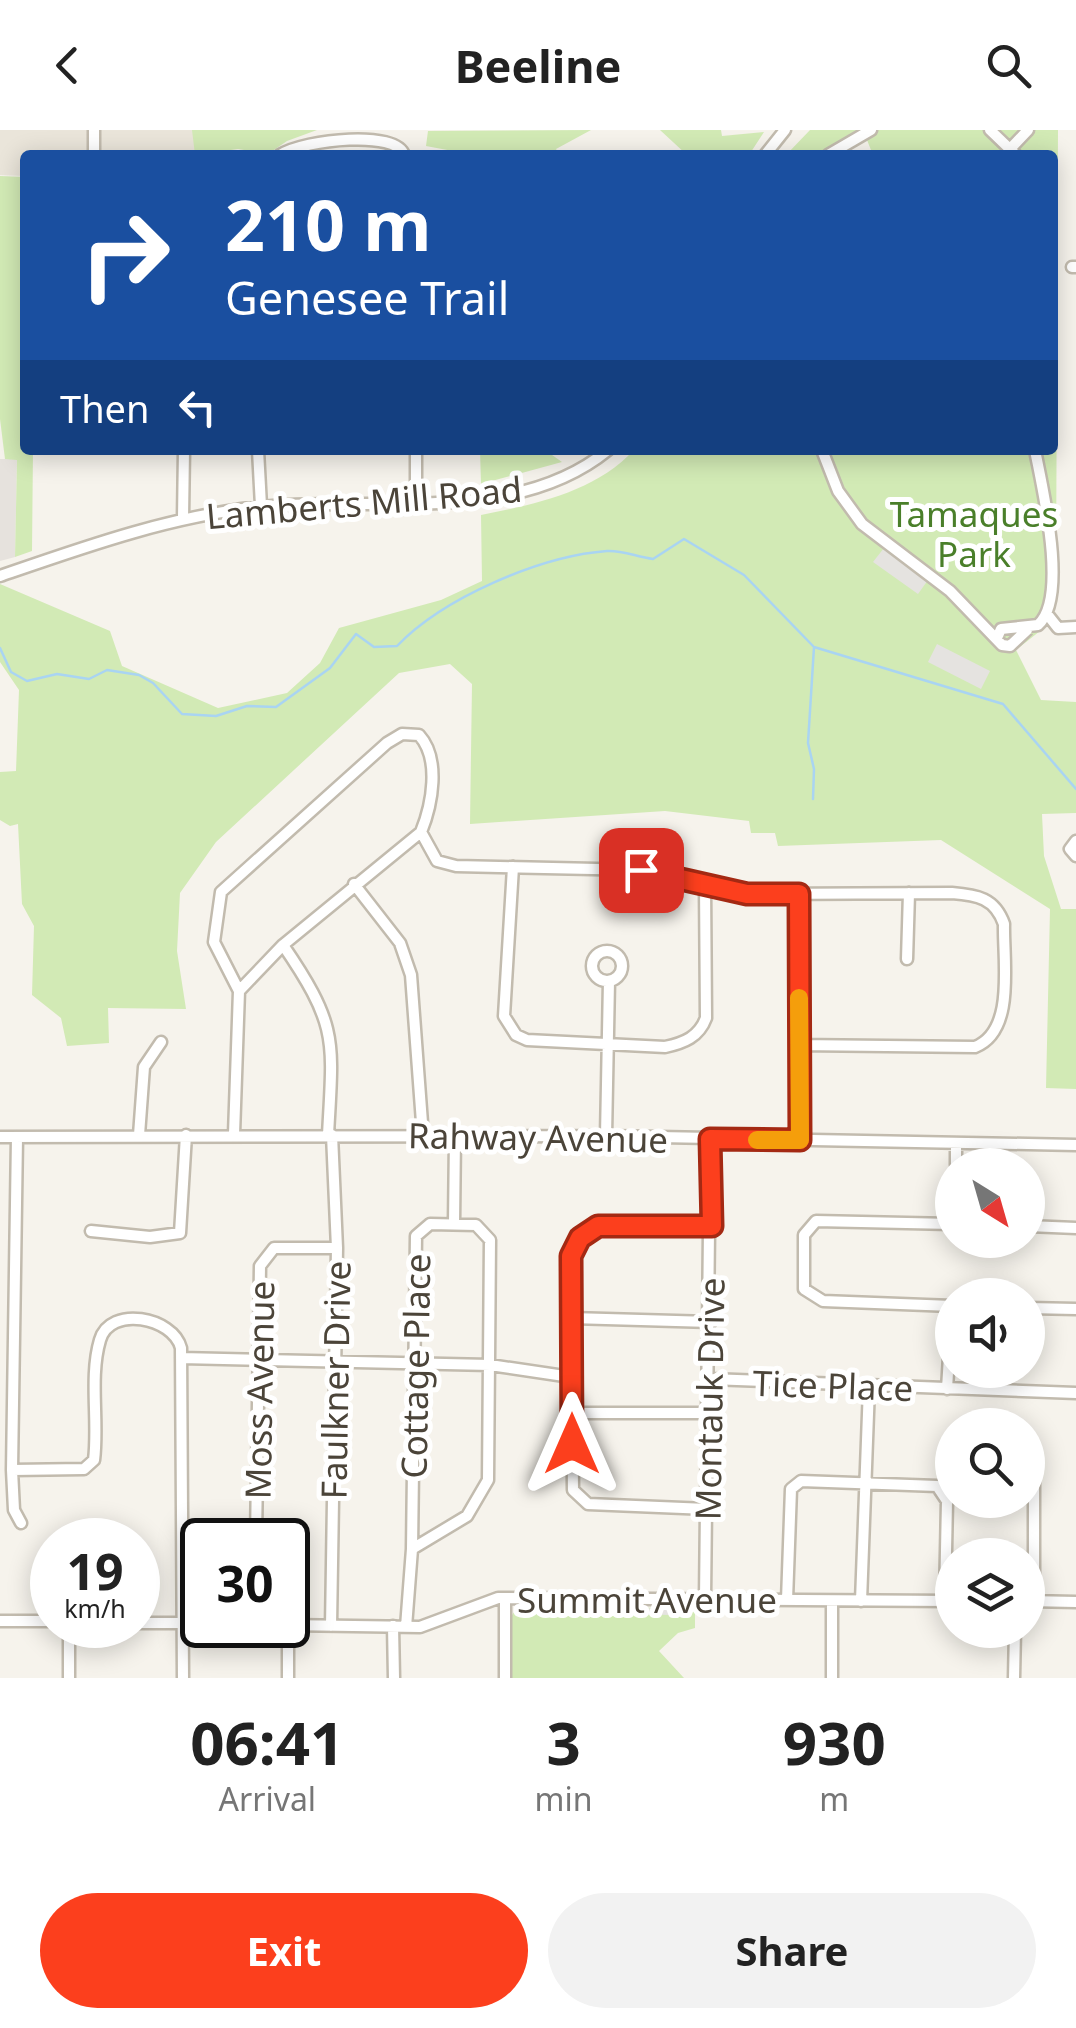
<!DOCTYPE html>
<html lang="en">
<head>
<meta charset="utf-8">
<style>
  :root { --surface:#fff; --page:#f2f2f2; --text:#222; --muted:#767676; --accent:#fc3f1d }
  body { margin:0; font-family:"Noto Sans",sans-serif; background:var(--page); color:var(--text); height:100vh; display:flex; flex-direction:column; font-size:38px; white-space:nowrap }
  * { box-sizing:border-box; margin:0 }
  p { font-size:32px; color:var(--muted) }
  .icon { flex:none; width:55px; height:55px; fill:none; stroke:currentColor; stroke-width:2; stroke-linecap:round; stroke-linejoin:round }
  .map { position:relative; height:1548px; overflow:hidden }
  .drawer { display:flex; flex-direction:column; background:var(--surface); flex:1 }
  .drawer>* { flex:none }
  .guide { position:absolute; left:20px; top:20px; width:1038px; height:305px; border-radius:10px; box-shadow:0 5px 25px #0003; background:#1a4fa0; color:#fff; overflow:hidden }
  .needle { width:65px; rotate:143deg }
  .controls { position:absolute; left:935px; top:1018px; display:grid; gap:20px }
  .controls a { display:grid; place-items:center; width:110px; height:110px; border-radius:50%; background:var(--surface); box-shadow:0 5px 25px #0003; font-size:50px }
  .speed { position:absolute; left:30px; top:1388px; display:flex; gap:20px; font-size:50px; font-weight:700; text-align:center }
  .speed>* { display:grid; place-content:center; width:130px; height:130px; border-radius:50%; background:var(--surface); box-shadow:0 5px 25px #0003; line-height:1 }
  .speed small { font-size:25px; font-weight:400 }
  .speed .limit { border:5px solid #111; border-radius:15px; background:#fff; color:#111 }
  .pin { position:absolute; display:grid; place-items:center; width:85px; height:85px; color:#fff; margin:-42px; border-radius:20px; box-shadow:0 5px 15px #0006 }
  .me { position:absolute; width:110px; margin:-55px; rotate:0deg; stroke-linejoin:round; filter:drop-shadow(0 0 8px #0008) }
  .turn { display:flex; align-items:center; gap:35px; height:210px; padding:0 40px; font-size:45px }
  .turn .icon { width:130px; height:130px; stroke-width:2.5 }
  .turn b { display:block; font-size:70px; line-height:85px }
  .then { display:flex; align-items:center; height:95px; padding:0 40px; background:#0003; gap:20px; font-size:38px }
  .eta { display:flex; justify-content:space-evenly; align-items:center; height:170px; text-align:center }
  .eta b { font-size:60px; font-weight:700; line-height:70px }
  .button { display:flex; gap:20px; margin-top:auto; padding:20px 40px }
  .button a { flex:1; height:115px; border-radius:60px; background:var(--accent); color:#fff; font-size:40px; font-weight:700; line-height:115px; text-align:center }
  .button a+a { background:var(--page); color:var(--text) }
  header { display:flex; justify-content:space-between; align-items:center; height:130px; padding:0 40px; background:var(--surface); font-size:45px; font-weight:700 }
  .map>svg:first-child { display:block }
  .residential { fill:#eae5da }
  .industrial { fill:#e6e2dd }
  .green { fill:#d2eab5 }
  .parking { fill:#e5e3e0 }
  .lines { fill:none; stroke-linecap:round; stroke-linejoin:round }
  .stream { stroke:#a9d4f2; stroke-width:2.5 }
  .minor-casing { stroke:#c2bbae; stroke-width:15 }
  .minor { stroke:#fff; stroke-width:10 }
  .route-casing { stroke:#a42913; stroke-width:25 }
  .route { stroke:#fc3f1d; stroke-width:18 }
  .slow { stroke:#f59e0b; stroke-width:18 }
  .labels { text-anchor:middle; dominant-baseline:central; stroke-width:10; stroke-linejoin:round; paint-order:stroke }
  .street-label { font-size:35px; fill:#4b4439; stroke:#fff }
  .park-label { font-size:35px; fill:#4a7f2a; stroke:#fff }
</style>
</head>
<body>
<header><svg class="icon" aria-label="back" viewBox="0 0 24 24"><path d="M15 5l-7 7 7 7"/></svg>Beeline<svg class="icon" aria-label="search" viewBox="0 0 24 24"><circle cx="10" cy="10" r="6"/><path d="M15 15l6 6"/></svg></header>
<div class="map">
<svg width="1076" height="1548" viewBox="0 0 1076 1548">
  <rect width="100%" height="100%" fill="#f6f3ec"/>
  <path class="residential" d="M 0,0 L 195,0 L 197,25 L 25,25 L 25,46 L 0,45 Z"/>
  <path class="industrial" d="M 0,329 L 17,329 L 15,427 L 0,431 Z"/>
  <path class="green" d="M 192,0 L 317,0 L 287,11 L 268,24 L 238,19 L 195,25 Z
    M 591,0 L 556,19 L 560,25 L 474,25 L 426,16 L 428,1 Z
    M 660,0 L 721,0 L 722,6 L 764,2 L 749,25 L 687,25 Z
    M 810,0 L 861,0 L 832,25 L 786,25 Z
    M 863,0 L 1058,0 L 1056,445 L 1040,501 L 1016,520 L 1041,570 L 1076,572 L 1076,683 L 1042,684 L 1044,726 L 1061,779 L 1076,779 L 1076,959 L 1046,958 L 1050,779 L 941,710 L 778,716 L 775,703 L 751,703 L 749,691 L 665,681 L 470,694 L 472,554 L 450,534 L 399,543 L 216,712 L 180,763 L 177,821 L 186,879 L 108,878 L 109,913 L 67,916 L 61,888 L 32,865 L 34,796 L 22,774 L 18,694 L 10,696 L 0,690 L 0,642 L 16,641 L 19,560 L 0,532 L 0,454 L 110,501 L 122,536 L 218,578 L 287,563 L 320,533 L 339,498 L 441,470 L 482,451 L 481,385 C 536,374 595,362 634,320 L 1052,320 L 1052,25 L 873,25 Z
    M 0,46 L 25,47 L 25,320 L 33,320 L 32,421 L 15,427 L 17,330 L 5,329 L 0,289 Z
    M 480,320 L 545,320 L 562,332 L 481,354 Z
    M 518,1477 L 695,1478 L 695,1498 L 678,1503 L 659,1521 L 684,1548 L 512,1548 L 512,1485 Z"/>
  <path class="parking" d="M 884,418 L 928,450 L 918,464 L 873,432 Z
    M 937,514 L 990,541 L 981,559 L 928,532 Z
    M 602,1477 L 675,1479 L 675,1485 L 602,1484 Z"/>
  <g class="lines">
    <path class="stream" d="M 0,518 L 11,542 L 27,551 L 57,544 L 89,549 L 107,540 L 139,545 L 153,553 L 182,584 L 216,586 L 247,576 L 276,577 L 330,538 L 356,504 L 374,517 L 397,516 C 443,468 540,426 607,421 C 622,420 637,427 653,429 L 684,409 L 744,445 L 814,517 L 1003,574 L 1076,659
      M 813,669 L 814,639 L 808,613 L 814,517"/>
    <defs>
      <path id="minor" d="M 990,0 L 1016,25
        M 1010,19 L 1028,0
        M 94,25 L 94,0
        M 280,25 C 306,9 397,0 404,25
        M 765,25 L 785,0
        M 828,25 L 871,0
        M 1072,137 L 1076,137
        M 258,320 L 261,376
        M 416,320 L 416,371
        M 822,320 L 838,361 L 862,394 L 950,461 L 1002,515 L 1010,516 L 1027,500
        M 183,388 L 184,320
        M 0,446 C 84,417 171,386 259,377 C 371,365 514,397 608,320
        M 1047,484 L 1058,498 L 1076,497
        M 997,508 L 1001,499 L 1038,495 C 1069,468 1042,357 1035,320
        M 1076,711 L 1070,719 L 1076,726
        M 513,737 L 504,886 L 516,905 L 527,910 L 665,917 C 684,913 699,907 706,888 L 705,755
        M 354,754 L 400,813 L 411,845 L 423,1006
        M 799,764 L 800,1010
        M 283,815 C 339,897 333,910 328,1005
        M592 836a15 15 0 1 1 30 0a15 15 0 1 1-30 0Z
        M 907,829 L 909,763
        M 239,861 L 214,812 L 221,762 L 387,613 L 402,604 L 419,605 C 441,629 432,675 421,702 L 437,731 L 456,736 L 641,740 L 747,764 L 952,763 C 977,765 995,768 1004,794 C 1003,831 1016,901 975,917 L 798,915
        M 239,861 L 283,815 L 421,702
        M 234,1004 L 239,861
        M 139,1005 L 144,937 L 161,912
        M 606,1006 L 609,851
        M 0,1007 L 606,1006 L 1076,1015
        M 17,1007 L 12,1340 L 14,1380 L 21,1393
        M 956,1035 L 956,1013
        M 454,1093 L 455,1006
        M 952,1094 L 816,1091 L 804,1105 L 804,1159 L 823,1171 L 952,1176
        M 1028,1096 L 1076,1098
        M 91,1101 L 150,1107 L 180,1103 L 186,1005
        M 1028,1178 L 1076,1179
        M 571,1188 L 711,1192
        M 181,1228 L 490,1235 L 571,1247
        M 710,1249 L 1076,1263
        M 947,1259 L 952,1176
        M 571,1283 L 709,1283
        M 12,1340 L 84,1339 L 94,1330 C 99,1292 89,1247 100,1210 C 110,1175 173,1187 181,1218 L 183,1548
        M 707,1379 L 588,1374 L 573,1360 L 571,1126 L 580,1108 L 598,1096 L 712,1096
        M 256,1410 L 260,1136 L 274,1118 L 337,1118
        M 705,1469 L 710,1009
        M 787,1470 L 791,1359 L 801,1351 L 937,1356 L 947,1371 L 945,1471
        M 832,1471 L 832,1548
        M 861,1471 L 869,1257
        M 1028,1471 L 1076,1472
        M 1034,1471 L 1034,1353
        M 0,1491 L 52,1491
        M 138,1493 L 202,1493
        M 287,1495 L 420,1497 L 498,1468 L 952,1471
        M 331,1496 L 337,1118 L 332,1005
        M 393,1496 L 394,1548
        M 406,1497 L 412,1419 L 416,1106 L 430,1094 L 476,1095 L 490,1110 L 488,1350 L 467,1386 L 412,1419
        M 69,1548 L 69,1495
        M 288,1548 L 288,1495
        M 505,1548 L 505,1469
        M 1014,1548 L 1015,1500"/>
    </defs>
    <use href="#minor" class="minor-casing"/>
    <use href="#minor" class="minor"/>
  </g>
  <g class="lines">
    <defs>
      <path id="route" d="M 572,1314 L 571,1126 L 580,1108 L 598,1096 L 712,1096 L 710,1009 L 800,1010 L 799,764 L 747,764 L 641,740"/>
    </defs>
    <use href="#route" class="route-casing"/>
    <use href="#route" class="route"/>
    <path class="slow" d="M 757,1010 L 800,1010 L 799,868"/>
  </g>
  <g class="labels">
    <g class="street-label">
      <text transform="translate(364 372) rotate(-5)">Lamberts Mill Road</text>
      <text transform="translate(538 1007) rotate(1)">Rahway Avenue</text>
      <text transform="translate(415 1236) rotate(-89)">Cottage Place</text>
      <text transform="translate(335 1250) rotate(-89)">Faulkner Drive</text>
      <text transform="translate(833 1255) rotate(2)">Tice Place</text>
      <text transform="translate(259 1260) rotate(-89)">Moss Avenue</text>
      <text transform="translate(709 1269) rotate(-89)">Montauk Drive</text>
      <text x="647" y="1469">Summit Avenue</text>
    </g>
    <g class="park-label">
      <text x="974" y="383">Tamaques<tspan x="974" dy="40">Park</tspan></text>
    </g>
  </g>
</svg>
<div class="controls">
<a><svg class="needle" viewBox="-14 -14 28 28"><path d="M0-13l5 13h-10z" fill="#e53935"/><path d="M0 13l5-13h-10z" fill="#767676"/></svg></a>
<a><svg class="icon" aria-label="sound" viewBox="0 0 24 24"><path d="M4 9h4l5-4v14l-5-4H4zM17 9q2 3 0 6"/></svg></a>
<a><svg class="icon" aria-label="search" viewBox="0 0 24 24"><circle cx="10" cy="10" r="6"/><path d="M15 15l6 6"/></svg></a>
<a><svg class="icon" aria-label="layers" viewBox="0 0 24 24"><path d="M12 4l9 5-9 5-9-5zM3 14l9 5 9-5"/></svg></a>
</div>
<div class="speed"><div>19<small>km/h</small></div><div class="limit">30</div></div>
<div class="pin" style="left:641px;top:740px;background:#d93025"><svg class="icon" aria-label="arrive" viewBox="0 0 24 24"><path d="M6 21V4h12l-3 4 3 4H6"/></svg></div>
<svg class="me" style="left:572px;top:1314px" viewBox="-20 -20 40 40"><path d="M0-17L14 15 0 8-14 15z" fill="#fc3f1d" stroke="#fff" stroke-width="4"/></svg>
<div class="guide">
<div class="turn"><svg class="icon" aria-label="right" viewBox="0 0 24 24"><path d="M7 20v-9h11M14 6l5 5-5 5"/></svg><div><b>210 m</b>Genesee Trail</div></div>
<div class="then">Then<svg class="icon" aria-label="left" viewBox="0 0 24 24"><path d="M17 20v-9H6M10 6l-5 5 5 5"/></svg></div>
</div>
</div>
<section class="drawer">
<div class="eta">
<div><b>06:41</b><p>Arrival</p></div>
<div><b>3</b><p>min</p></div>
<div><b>930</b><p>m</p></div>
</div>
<div class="button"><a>Exit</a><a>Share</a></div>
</section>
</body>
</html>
